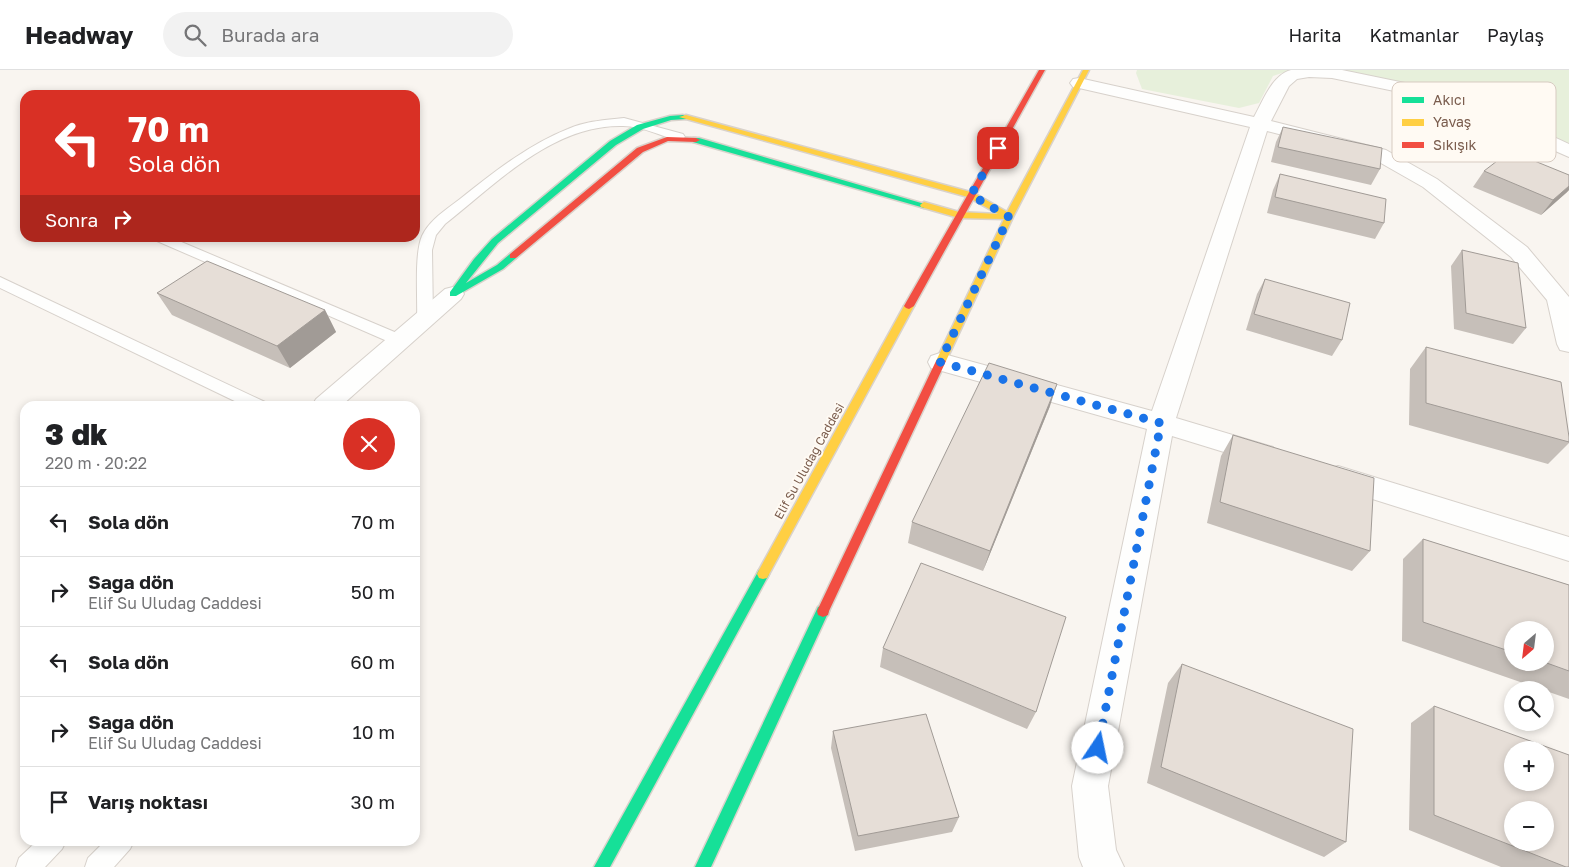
<!DOCTYPE html>
<html lang="tr">
<head>
<meta charset="utf-8">
<style>
  :root { --surface:#fff; --page:#f2f2f2; --text:#202124; --muted:#757577; --line:#e0e0e0 }
  body { margin:0; font-family:"Golos Text",sans-serif; background:var(--page); color:var(--text); height:100vh; display:flex; flex-direction:column; font-size:19px; white-space:nowrap }
  * { box-sizing:border-box; margin:0 }
  p { font-size:16px; color:var(--muted) }
  .icon { flex:none; width:28px; height:28px; fill:none; stroke:currentColor; stroke-width:2; stroke-linecap:round; stroke-linejoin:round }
  .map { position:relative; flex:1; overflow:hidden }
  .details { position:absolute; left:20px; top:331px; width:400px; height:445px; display:flex; flex-direction:column; background:var(--surface); border-radius:15px; box-shadow:0 2px 8px #0003 }
  .details>* { flex:none }
  .top-card { position:absolute; left:20px; top:20px; width:400px; height:152px; border-radius:15px; box-shadow:0 2px 8px #0003; background:#d93025; color:#fff; overflow:hidden }
  .needle { width:32px; rotate:208deg }
  .buttons { position:absolute; left:1504px; top:551px; display:grid; gap:10px }
  .buttons a { display:grid; place-items:center; width:50px; height:50px; border-radius:50%; background:var(--surface); box-shadow:0 2px 8px #0003; font-size:25px }
  .pin { position:absolute; display:grid; place-items:center; width:42px; height:42px; color:#fff; margin:-21px; border-radius:10px; box-shadow:0 2px 8px #0006 }
  .me { position:absolute; width:55px; margin:-28px; rotate:11deg; stroke-linejoin:round; filter:drop-shadow(0 0 4px #0008) }
  .turn { display:flex; align-items:center; gap:18px; height:105px; padding:0 25px; font-size:22px }
  .turn .icon { width:65px; height:65px; stroke-width:2.5 }
  .turn b { display:block; font-size:35px; line-height:42px }
  .then { display:flex; align-items:center; height:48px; padding:0 25px; background:#0003; gap:10px; font-size:19px }
  .round { display:grid; place-items:center; flex:none; width:52px; height:52px; border-radius:26px; background:var(--page) }
  .overview { display:flex; align-items:center; justify-content:space-between; height:85px; padding:0 25px }
  h1 { font-size:30px; font-weight:800; line-height:38px }
  ul { padding:0; list-style:none }
  li { display:flex; align-items:center; gap:15px; height:70px; padding:0 25px; border-top:1px solid var(--line) }
  li div { flex:1 }
  li b { display:block; font-size:19px }
  li em { font-style:normal }
  header { display:flex; align-items:center; gap:30px; box-sizing:border-box; height:70px; padding:0 25px; background:var(--surface); border-bottom:1px solid var(--line) }
  header strong { font-size:24px }
  nav { display:flex; gap:28px; margin-inline-start:auto; font-size:18px }
  .search { width:350px; height:45px; background:var(--page); display:flex; align-items:center; gap:12px; box-sizing:border-box; padding:0 18px; border-radius:28px; color:var(--muted); font-size:19px }
  .map>svg:first-child { display:block }
  .green { fill:#e7f0db }
  .lines { fill:none; stroke-linecap:round; stroke-linejoin:round }
  .lane-casing { stroke:#d7d1cb; stroke-width:2 }
  .street-casing { stroke:#d7d1cb; stroke-width:2 }
  .fast-casing { stroke:#d9d2cb; stroke-width:3 }
  .slow-casing { stroke:#d9d2cb; stroke-width:3 }
  .jam-casing { stroke:#d9d2cb; stroke-width:3 }
  .lane { fill:#fefefd; fill-rule:evenodd }
  .street { fill:#fefefd; fill-rule:evenodd }
  .fast { fill:#16e098; fill-rule:evenodd }
  .slow { fill:#ffcf43; fill-rule:evenodd }
  .jam { fill:#f24e42; fill-rule:evenodd }
  .wall { fill:#c6bfb9; fill-rule:evenodd }
  .shaded-wall { fill:#a19b96 }
  .building { fill:#e6ded7; stroke:#a19b96; fill-rule:evenodd }
  .route { stroke:#1a73e8; stroke-width:9; stroke-dasharray:0 16.2 }
  .labels { text-anchor:middle; dominant-baseline:central; stroke-width:4; stroke-linejoin:round; paint-order:stroke }
  .street-label { font-size:12px; fill:#7a5c4d; stroke:#fffaf3 }
  .key { fill:#fffaf3; stroke:#d7cbc1; stroke-width:1 }
  .key-label { font-size:14px; fill:#7a5c4d }
</style>
</head>
<body>
<header>
<strong>Headway</strong>
<div class="search"><svg class="icon" aria-label="search" viewBox="0 0 24 24"><circle cx="10" cy="10" r="6"/><path d="M15 15l6 6"/></svg>Burada ara</div>
<nav><a>Harita</a><a>Katmanlar</a><a>Paylaş</a></nav>
</header>
<div class="map">
<svg width="1569" height="797" viewBox="0 0 1569 797">
  <rect width="100%" height="100%" fill="#f9f5f0"/>
  <path class="green" d="M 1137,0 L 1291,0 L 1273,6 L 1259,33 L 1239,38 L 1142,19 L 1136,3 Z
    M 1330,0 L 1569,0 L 1569,77 L 1536,59 Z"/>
  <g class="lines">
    <defs>
      <path id="lane" d="M 624,48 L 683,64 L 685,67 L 679,71 C 661,66 642,56 623,56 C 553,54 496,114 445,154 L 436,165 L 432,180 L 433,249 L 430,252 L 420,252 L 417,249 C 418,227 414,185 422,166 C 429,150 447,139 460,129 C 494,102 528,75 568,59 C 586,51 605,50 624,48 Z
        M 156,168 L 172,168 L 404,266 L 407,270 L 404,274 L 399,275 L 394,274 L 157,171 Z
        M 0,207 L 265,332 L 267,336 L 245,336 L 0,218 Z
        M 37,771 L 66,771 L 62,779 L 45,797 L 16,797 L 19,788 Z
        M 105,771 L 134,771 L 130,779 L 114,797 L 85,797 L 88,788 Z"/>
      <path id="street" d="M 1291,0 L 1342,0 L 1434,19 L 1519,51 L 1569,74 L 1569,87 L 1505,59 L 1423,27 L 1332,8 L 1309,7 L 1297,9 L 1289,16 L 1271,51 L 1386,80 L 1437,109 L 1527,177 L 1569,227 L 1569,282 L 1560,280 L 1557,274 L 1547,230 L 1511,187 L 1423,117 L 1372,88 L 1267,61 L 1176,348 L 1273,377 L 1277,384 L 1273,391 L 1263,394 L 1172,366 L 1108,716 L 1116,780 L 1124,797 L 1083,797 L 1079,787 L 1072,716 L 1147,359 L 931,298 L 928,292 L 931,286 L 940,283 L 1152,341 L 1250,57 L 1079,18 L 1073,17 L 1070,13 L 1073,9 L 1079,8 L 1254,47 C 1263,31 1272,5 1291,0 Z
        M 453,217 L 461,219 L 464,224 L 461,229 L 341,336 L 312,336 L 316,329 L 445,219 Z
        M 1338,396 L 1569,467 L 1569,491 L 1328,415 L 1324,407 L 1328,399 Z"/>
      <path id="fast" d="M 683,45 L 687,47 L 686,49 L 671,50 L 643,59 L 616,75 L 498,173 L 466,213 L 497,195 L 510,184 L 516,184 L 516,188 L 503,199 L 456,226 L 450,226 L 450,222 L 474,189 L 492,169 L 610,71 L 637,55 L 670,46 Z
        M 693,68 L 699,68 L 928,135 L 924,138 L 921,137 L 693,72 Z
        M 763,499 L 767,500 L 769,504 L 767,508 L 610,797 L 594,797 L 759,500 Z
        M 823,535 L 828,537 L 829,541 L 711,797 L 695,797 L 818,537 Z"/>
      <path id="slow" d="M 1083,0 L 1089,0 L 1013,147 L 946,291 L 941,294 L 936,291 L 1004,149 L 959,148 L 921,137 L 920,135 L 924,132 L 959,142 L 998,144 L 968,127 L 679,47 L 686,45 L 974,123 L 1007,142 Z
        M 909,233 L 914,236 L 767,508 L 763,509 L 759,508 L 757,504 L 759,500 L 904,236 Z"/>
      <path id="jam" d="M 1039,0 L 1045,0 L 914,236 L 909,239 L 906,238 L 904,236 Z
        M 667,67 L 696,68 L 700,70 L 696,72 L 668,71 L 643,82 L 516,188 L 510,188 L 510,184 L 637,78 Z
        M 941,288 L 946,291 L 829,541 L 828,545 L 823,547 L 818,545 L 817,541 L 936,291 Z"/>
    </defs>
    <use href="#lane" class="lane-casing"/>
    <use href="#street" class="street-casing"/>
    <use href="#fast" class="fast-casing"/>
    <use href="#slow" class="slow-casing"/>
    <use href="#jam" class="jam-casing"/>
    <use href="#lane" class="lane"/>
    <use href="#street" class="street"/>
    <use href="#fast" class="fast"/>
    <use href="#slow" class="slow"/>
    <use href="#jam" class="jam"/>
  </g>
  <path class="wall" d="M 1283,57 L 1380,99 L 1371,115 L 1271,92 L 1276,72 Z
    M 1484,101 L 1569,105 L 1569,120 L 1566,123 L 1541,145 L 1473,117 Z
    M 1280,104 L 1384,153 L 1375,169 L 1267,143 L 1273,120 Z
    M 1462,180 L 1526,258 L 1513,274 L 1454,259 L 1451,196 Z
    M 1265,209 L 1342,270 L 1332,286 L 1246,260 L 1257,224 Z
    M 157,223 L 325,240 L 336,262 L 290,298 L 172,245 Z
    M 1426,277 L 1569,367 L 1569,373 L 1548,394 L 1409,355 L 1410,299 Z
    M 1050,336 L 983,501 L 908,473 L 912,452 Z
    M 1233,365 L 1370,481 L 1352,501 L 1207,453 L 1221,386 Z
    M 1423,469 L 1569,515 L 1569,629 L 1402,571 L 1403,489 ZM 1512,560 L 1545,592 L 1512,592 Z
    M 883,578 L 1036,642 L 1027,659 L 880,597 Z
    M 1182,594 L 1346,772 L 1324,787 L 1147,713 L 1168,613 Z
    M 1434,636 L 1569,797 L 1501,797 L 1409,760 L 1411,653 Z
    M 833,661 L 959,747 L 952,762 L 855,781 L 831,678 Z"/>
  <path class="shaded-wall" d="M 1569,116 L 1569,120 L 1566,123 L 1541,145 L 1553,130 Z
    M 325,240 L 336,262 L 290,298 L 277,276 Z
    M 1057,314 L 1050,336 L 983,501 L 990,481 Z"/>
  <path class="building" d="M 1283,57 L 1382,78 L 1380,99 L 1278,77 Z
    M 1510,81 L 1569,105 L 1569,116 L 1553,130 L 1484,101 Z
    M 1280,104 L 1386,129 L 1384,153 L 1275,127 Z
    M 1462,180 L 1518,193 L 1526,258 L 1466,243 Z
    M 207,191 L 325,240 L 277,276 L 157,223 Z
    M 1265,209 L 1350,233 L 1342,270 L 1254,244 Z
    M 1426,277 L 1561,312 L 1569,367 L 1569,372 L 1426,333 Z
    M 989,293 L 1057,314 L 990,481 L 912,452 Z
    M 1233,365 L 1374,408 L 1370,481 L 1220,432 Z
    M 1423,469 L 1569,515 L 1569,601 L 1544,592 L 1545,592 L 1545,560 L 1512,560 L 1512,582 L 1423,552 Z
    M 921,493 L 1066,547 L 1036,642 L 883,578 Z
    M 1182,594 L 1353,659 L 1346,772 L 1161,697 Z
    M 1434,636 L 1569,685 L 1569,797 L 1566,797 L 1434,745 ZM 1512,680 L 1545,680 L 1545,712 L 1512,712 ZM 1512,740 L 1545,740 L 1545,772 L 1512,772 Z
    M 926,644 L 959,747 L 858,766 L 833,661 Z"/>
  <g class="lines">
    <path class="route" d="M 998,78 L 971,125 L 1009,147 L 940,292 L 1161,353 L 1098,678"/>
  </g>
  <g class="labels">
    <g class="street-label">
      <text transform="translate(809 391) rotate(-61)">Elif Su Uludağ Caddesi</text>
    </g>
  </g>
  <rect x="1392" y="12" width="164" height="80" rx="8" class="key"/>
  <rect x="1402" y="27" width="22" height="6" fill="#16e098"/>
  <rect x="1402" y="49" width="22" height="7" fill="#ffcf43"/>
  <rect x="1402" y="72" width="22" height="6" fill="#f24e42"/>
  <g class="key-label">
    <text x="1433" y="35">Akıcı</text>
    <text x="1433" y="57">Yavaş</text>
    <text x="1433" y="80">Sıkışık</text>
  </g>
</svg>
<div class="buttons">
<a><svg class="needle" viewBox="-14 -14 28 28"><path d="M0-13l5 13h-10z" fill="#e53935"/><path d="M0 13l5-13h-10z" fill="#757577"/></svg></a>
<a><svg class="icon" aria-label="search" viewBox="0 0 24 24"><circle cx="10" cy="10" r="6"/><path d="M15 15l6 6"/></svg></a>
<a>+</a>
<a>−</a>
</div>
<div class="pin" style="left:998px;top:78px;background:#d93025"><svg class="icon" aria-label="arrive" viewBox="0 0 24 24"><path d="M6 21V4h12l-3 4 3 4H6"/></svg></div>
<svg class="me" style="left:1098px;top:678px" viewBox="-20 -20 40 40"><circle r="19" fill="#fff"/><path d="M0-13L10 11 0 6-10 11z" fill="#1a73e8"/></svg>
<div class="top-card">
<div class="turn"><svg class="icon" aria-label="left" viewBox="0 0 24 24"><path d="M17 20v-9H6M10 6l-5 5 5 5"/></svg><div><b>70 m</b>Sola dön</div></div>
<div class="then">Sonra<svg class="icon" aria-label="right" viewBox="0 0 24 24"><path d="M7 20v-9h11M14 6l5 5-5 5"/></svg></div>
</div>
<section class="details">
<div class="overview"><div><h1>3 dk</h1><p>220 m · 20:22</p></div><a class="round" style="background:#d93025;color:#fff"><svg class="icon" aria-label="close" viewBox="0 0 24 24"><path d="M6 6l12 12M18 6L6 18"/></svg></a></div>
<ul>
<li><svg class="icon" aria-label="left" viewBox="0 0 24 24"><path d="M17 20v-9H6M10 6l-5 5 5 5"/></svg><div><b>Sola dön</b></div><em>70 m</em></li>
<li><svg class="icon" aria-label="right" viewBox="0 0 24 24"><path d="M7 20v-9h11M14 6l5 5-5 5"/></svg><div><b>Sağa dön</b><p>Elif Su Uludağ Caddesi</p></div><em>50 m</em></li>
<li><svg class="icon" aria-label="left" viewBox="0 0 24 24"><path d="M17 20v-9H6M10 6l-5 5 5 5"/></svg><div><b>Sola dön</b></div><em>60 m</em></li>
<li><svg class="icon" aria-label="right" viewBox="0 0 24 24"><path d="M7 20v-9h11M14 6l5 5-5 5"/></svg><div><b>Sağa dön</b><p>Elif Su Uludağ Caddesi</p></div><em>10 m</em></li>
<li><svg class="icon" aria-label="arrive" viewBox="0 0 24 24"><path d="M6 21V4h12l-3 4 3 4H6"/></svg><div><b>Varış noktası</b></div><em>30 m</em></li>
</ul>
</section>
</div>
</body>
</html>
